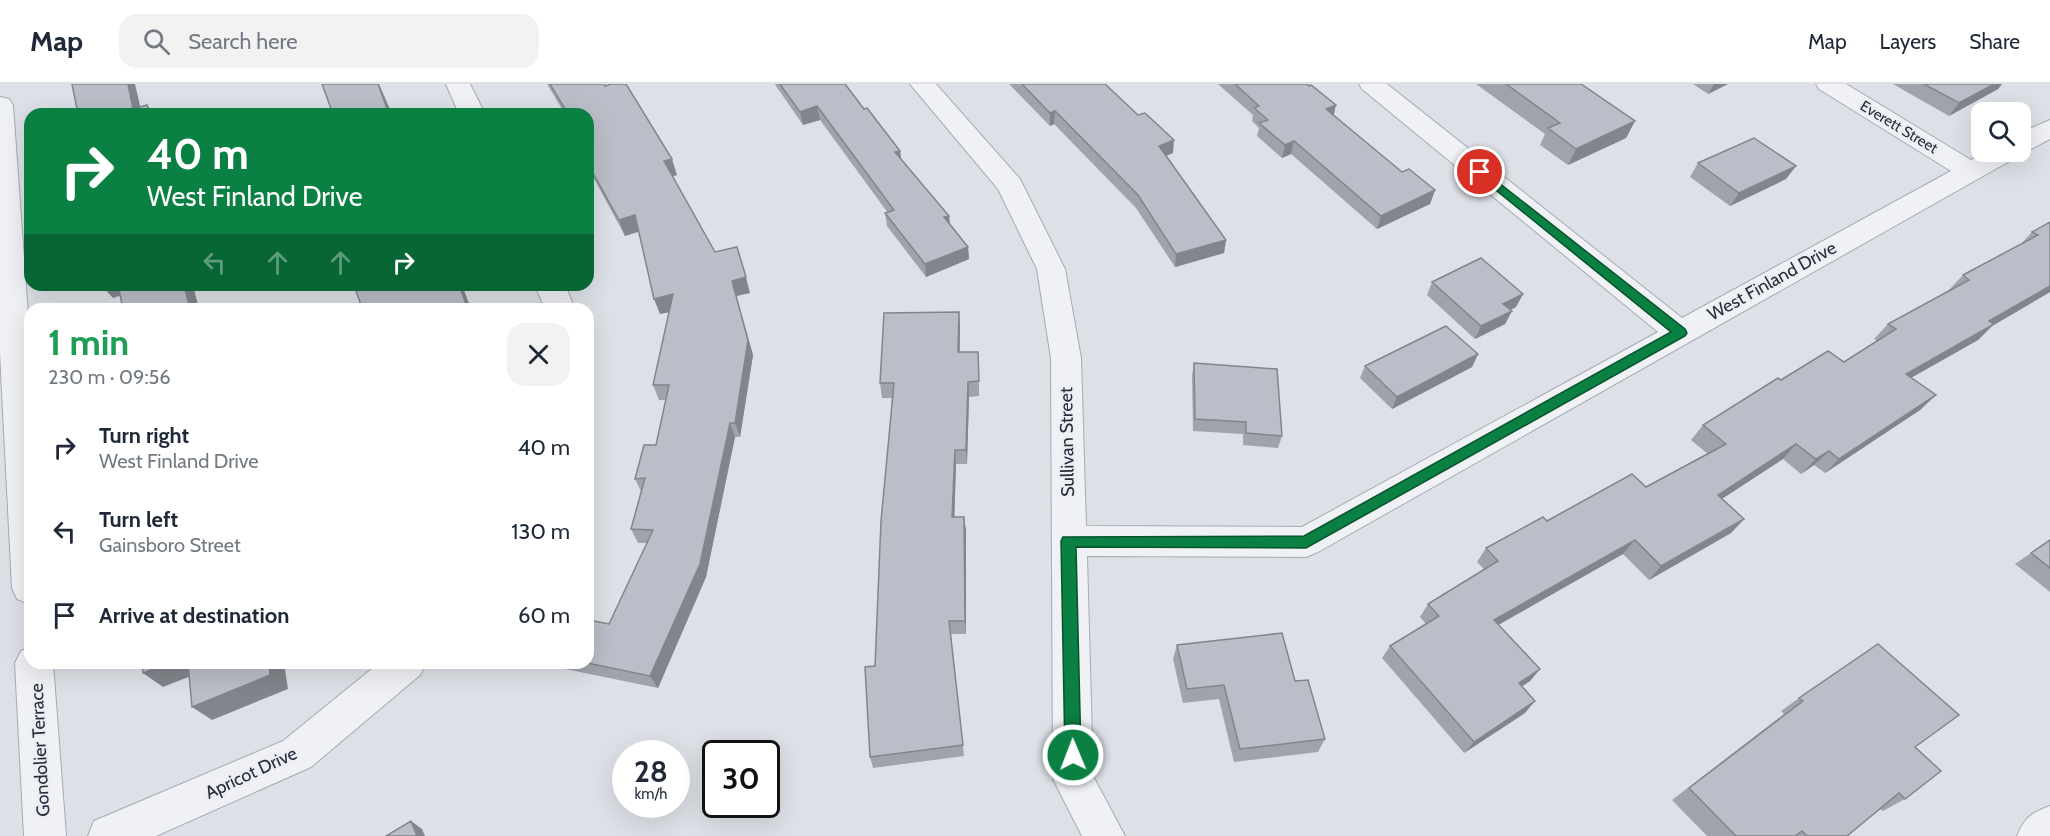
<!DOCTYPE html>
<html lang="en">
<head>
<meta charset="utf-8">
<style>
  :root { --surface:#fff; --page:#f2f2f3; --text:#1f2937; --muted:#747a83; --line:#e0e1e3 }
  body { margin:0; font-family:Cabin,sans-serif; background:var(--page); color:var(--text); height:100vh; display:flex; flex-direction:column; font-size:22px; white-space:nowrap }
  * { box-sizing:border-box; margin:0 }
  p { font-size:20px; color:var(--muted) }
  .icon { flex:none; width:33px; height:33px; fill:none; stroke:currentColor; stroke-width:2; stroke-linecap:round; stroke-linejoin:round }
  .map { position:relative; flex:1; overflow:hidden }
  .sheet { position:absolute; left:24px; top:219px; width:570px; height:366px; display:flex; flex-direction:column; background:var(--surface); border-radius:18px; box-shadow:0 6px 24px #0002 }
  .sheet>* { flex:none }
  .hud { position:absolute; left:24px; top:24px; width:570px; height:183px; border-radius:18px; box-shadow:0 6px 24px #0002; background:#0b8043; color:#fff; overflow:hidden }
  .fabs { position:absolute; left:1971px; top:18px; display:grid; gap:12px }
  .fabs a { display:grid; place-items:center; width:60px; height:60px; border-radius:12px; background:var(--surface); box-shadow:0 6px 24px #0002; font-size:30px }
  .speed { position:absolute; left:612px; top:656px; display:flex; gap:12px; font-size:30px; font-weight:700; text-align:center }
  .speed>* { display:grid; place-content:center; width:78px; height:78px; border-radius:50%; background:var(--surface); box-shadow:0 6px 24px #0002; line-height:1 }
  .speed small { font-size:15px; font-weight:400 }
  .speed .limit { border:3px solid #111; border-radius:9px; background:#fff; color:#111 }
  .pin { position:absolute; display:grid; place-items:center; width:51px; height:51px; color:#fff; margin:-26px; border:3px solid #fff; border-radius:50%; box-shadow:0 2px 6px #0007 }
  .me { position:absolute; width:66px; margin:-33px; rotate:359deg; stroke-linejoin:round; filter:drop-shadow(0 0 4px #0008) }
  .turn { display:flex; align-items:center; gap:21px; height:126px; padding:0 24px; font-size:27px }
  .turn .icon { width:78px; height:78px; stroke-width:2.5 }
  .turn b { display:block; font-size:42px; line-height:51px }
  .lanes { display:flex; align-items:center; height:57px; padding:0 24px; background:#0003; justify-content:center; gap:30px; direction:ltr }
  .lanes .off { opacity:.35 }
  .round { display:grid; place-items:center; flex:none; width:63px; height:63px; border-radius:18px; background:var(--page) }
  .headline { display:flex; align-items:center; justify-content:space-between; height:102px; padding:0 24px }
  h1 { font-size:36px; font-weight:700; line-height:45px; color:#1e9e55 }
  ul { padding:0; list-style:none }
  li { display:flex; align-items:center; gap:18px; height:84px; padding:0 24px }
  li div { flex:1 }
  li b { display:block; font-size:22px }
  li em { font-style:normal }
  header { display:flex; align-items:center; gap:36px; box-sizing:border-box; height:84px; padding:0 30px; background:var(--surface); border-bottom:2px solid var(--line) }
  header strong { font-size:28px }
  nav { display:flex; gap:33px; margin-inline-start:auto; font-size:21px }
  .search { width:420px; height:54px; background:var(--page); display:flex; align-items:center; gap:15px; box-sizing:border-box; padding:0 21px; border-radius:18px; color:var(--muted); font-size:22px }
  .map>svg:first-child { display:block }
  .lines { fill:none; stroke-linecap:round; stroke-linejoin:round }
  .minor-casing { stroke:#a6aab3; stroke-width:2 }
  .minor { fill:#eff1f5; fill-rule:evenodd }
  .wall { fill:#a1a3ac }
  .shaded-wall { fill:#83858c }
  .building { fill:#bbbec8; stroke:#83858c; stroke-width:1.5 }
  .route { fill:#0b8043; stroke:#07532c; stroke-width:1.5 }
  .labels { text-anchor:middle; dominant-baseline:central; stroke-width:4.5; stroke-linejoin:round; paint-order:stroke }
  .far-street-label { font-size:15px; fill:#272d3b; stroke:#eceef4 }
  .street-label { font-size:18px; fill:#272d3b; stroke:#eceef4 }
</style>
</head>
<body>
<header>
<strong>Map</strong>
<div class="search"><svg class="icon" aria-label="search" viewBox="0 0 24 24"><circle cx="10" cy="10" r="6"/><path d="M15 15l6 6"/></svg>Search here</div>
<nav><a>Map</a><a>Layers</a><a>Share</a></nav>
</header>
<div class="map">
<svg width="2050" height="752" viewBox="0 0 2050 752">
  <rect width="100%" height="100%" fill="#dde0e6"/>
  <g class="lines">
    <defs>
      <path id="minor" d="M 446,0 L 470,0 L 485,30 L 459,30 Z
        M 910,0 L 936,0 L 1020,95 L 1065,185 L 1081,274 L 1086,442 L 1302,443 L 1658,248 L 1362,5 L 1359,0 L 1387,0 L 1682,234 L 1951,87 L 1819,5 L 1816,0 L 1846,0 L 1971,76 L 1987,68 L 2020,68 L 2020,49 L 2050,36 L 2050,55 L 2029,66 L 2019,68 L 2015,74 L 1318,468 L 1306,473 L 1087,472 L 1093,692 L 1125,752 L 1082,752 L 1053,695 L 1051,274 L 1037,185 L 998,105 Z
        M 0,13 L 9,15 L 13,21 L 30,259 L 30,520 L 17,515 L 12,504 L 0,268 Z
        M 535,201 L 565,201 L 575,225 L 545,225 Z
        M 30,563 L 30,579 L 53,579 L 66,752 L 24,752 L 15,579 L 21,567 Z
        M 379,579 L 426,579 L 420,591 L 311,683 L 156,752 L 88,752 L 94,737 L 283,657 Z
        M 2050,722 L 2050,752 L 2017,752 C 2025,733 2031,729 2050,722 Z"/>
    </defs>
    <use href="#minor" class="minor-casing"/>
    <use href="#minor" class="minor"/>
  </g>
  <path class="wall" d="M 547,0 L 604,0 L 677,91 L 673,92 L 715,168 L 750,209 L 736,212 L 753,271 L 740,353 L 735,353 L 706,493 L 658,604 L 565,585 L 561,579 L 588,579 L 609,540 L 647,459 L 638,459 L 631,445 L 641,407 L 635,395 L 656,361 L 666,316 L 659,316 L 653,301 L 669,228 L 660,230 L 639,147 L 625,152 L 591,89 L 588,83 L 588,72 L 589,72 L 588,69 L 588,30 L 565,30 Z
    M 775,0 L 845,0 L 864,25 L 900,67 L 901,75 L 949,132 L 950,140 L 968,163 L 969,175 L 926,193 L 887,142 L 885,129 L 888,129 L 820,36 L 803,41 L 776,2 Z
    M 1009,0 L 1105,0 L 1173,69 L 1166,72 L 1226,156 L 1224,169 L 1175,183 L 1136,124 L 1054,40 L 1050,42 Z
    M 1218,0 L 1307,0 L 1334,31 L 1402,88 L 1435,106 L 1430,120 L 1377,145 L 1291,70 L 1282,74 L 1257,52 L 1259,44 L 1252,37 L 1253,31 Z
    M 1476,0 L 1581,0 L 1635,37 L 1626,54 L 1568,81 L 1540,61 L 1545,50 Z
    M 1693,0 L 1728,0 L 1708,10 Z
    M 1893,0 L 2002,0 L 1998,5 L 1949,32 Z
    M 1698,79 L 1796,82 L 1786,95 L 1730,122 L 1690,93 Z
    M 2050,138 L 2050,208 L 1992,242 L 1978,256 L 1911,294 L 1936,311 L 1920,326 L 1825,389 L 1814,381 L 1801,390 L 1783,375 L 1722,415 L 1744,435 L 1731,449 L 1649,496 L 1623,470 L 1498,541 L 1540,585 L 1530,597 L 1522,602 L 1525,629 L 1464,669 L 1382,574 L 1390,562 L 1426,540 L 1420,533 L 1428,520 L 1484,485 L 1477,478 L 1486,464 L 1547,437 L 1646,403 L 1708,370 L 1691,356 L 1703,341 L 1781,296 L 1844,278 L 1877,257 L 1874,255 L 1888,240 L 1948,207 L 1963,191 L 2020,161 L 2032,148 Z
    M 1432,198 L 1523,210 L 1516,223 L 1510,226 L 1512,227 L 1505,240 L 1475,255 L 1427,211 Z
    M 959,228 L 960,243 L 960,268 L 978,268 L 979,283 L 979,312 L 969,313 L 967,380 L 956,380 L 954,433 L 964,433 L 966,447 L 966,550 L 951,550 L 964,672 L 873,684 L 870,673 L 892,314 L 882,314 L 880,299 Z
    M 1478,270 L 1472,283 L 1392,325 L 1360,294 L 1365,282 Z
    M 1194,279 L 1282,352 L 1278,364 L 1243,361 L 1243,350 L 1193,347 L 1192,292 Z
    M 2050,456 L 2050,508 L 2015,480 Z
    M 1177,561 L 1295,597 L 1325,655 L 1318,668 L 1234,678 L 1219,615 L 1183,619 L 1173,575 Z
    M 1799,614 L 1915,663 L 1905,715 L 1883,727 L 1880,725 L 1847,752 L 1707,752 L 1672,716 L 1784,630 L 1781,627 Z"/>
  <path class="shaded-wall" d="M 128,0 L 135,0 L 142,30 L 133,25 Z
    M 378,0 L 379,0 L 392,30 L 389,30 Z
    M 1714,0 L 1728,0 L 1708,10 Z
    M 1994,0 L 2002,0 L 1998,5 L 1949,32 L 1959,19 Z
    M 147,21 L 155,30 L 150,30 Z
    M 1336,21 L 1333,34 L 1326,25 Z
    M 817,22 L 820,36 L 803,41 L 800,28 Z
    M 1055,27 L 1054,40 L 1050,42 L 1050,29 Z
    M 1635,37 L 1626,54 L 1568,81 L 1576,65 Z
    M 1174,56 L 1173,69 L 1157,75 L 1159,62 Z
    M 1294,57 L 1291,70 L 1282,74 L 1285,61 Z
    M 900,67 L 902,80 L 895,68 Z
    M 672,75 L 677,91 L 670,93 L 664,77 Z
    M 1796,82 L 1786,95 L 1730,122 L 1739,109 Z
    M 1435,106 L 1430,120 L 1377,145 L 1381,132 Z
    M 635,131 L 641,147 L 625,152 L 619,136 Z
    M 949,132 L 950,145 L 944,133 Z
    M 1226,156 L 1224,169 L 1175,183 L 1176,170 Z
    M 968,163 L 969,175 L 926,193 L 925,180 Z
    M 746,193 L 750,209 L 736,212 L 753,271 L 740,353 L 735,339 L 732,197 Z
    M 101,201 L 124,201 L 130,208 L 113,214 Z
    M 184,201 L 193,201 L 199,225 L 190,225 Z
    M 459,201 L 461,201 L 464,206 L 471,225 L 452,225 Z
    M 2050,202 L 2050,208 L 1992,242 L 1978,256 L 1891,305 L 1906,290 L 1989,237 Z
    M 673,210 L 679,226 L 660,230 L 654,215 Z
    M 1523,210 L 1516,223 L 1497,233 L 1503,220 Z
    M 1512,227 L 1505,240 L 1475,255 L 1481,242 Z
    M 959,228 L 960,243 L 959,283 L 958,268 Z
    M 1478,270 L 1472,283 L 1392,325 L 1397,313 Z
    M 968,298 L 969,313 L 967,380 L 966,366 Z
    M 1936,311 L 1920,326 L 1825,389 L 1839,375 Z
    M 730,339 L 735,353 L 706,493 L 658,604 L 650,592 Z
    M 1796,360 L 1783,375 L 1706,425 L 1718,411 Z
    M 955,366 L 956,380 L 954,447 L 952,433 Z
    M 1829,367 L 1814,381 L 1801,390 L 1816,375 Z
    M 964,433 L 966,447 L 966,550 L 965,537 Z
    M 1744,435 L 1731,449 L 1649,496 L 1661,482 Z
    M 1635,456 L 1623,470 L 1484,549 L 1494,536 Z
    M 167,579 L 197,579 L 206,586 L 163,603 L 143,589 Z
    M 269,579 L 284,579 L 288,605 L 212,636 L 192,623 Z
    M 1540,585 L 1530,597 L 1509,611 L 1519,599 Z
    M 1535,617 L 1525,629 L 1464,669 L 1474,658 Z
    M 411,737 L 422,745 L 425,752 L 417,752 Z"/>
  <path class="building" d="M 72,0 L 128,0 L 133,25 L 147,21 L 150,30 L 78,30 Z
    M 322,0 L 378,0 L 389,30 L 333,30 Z
    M 550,0 L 604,0 L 605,2 L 611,0 L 626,0 L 672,75 L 664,77 L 715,168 L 737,163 L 746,193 L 732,197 L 748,256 L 735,339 L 730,339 L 700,480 L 650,592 L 587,579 L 588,579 L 588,536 L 609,540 L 653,446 L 631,445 L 645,394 L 635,395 L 644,361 L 656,361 L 669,301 L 653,301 L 673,210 L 654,215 L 635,131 L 619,136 L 588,80 L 588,72 L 592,71 L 588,64 L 588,30 L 568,30 Z
    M 780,0 L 845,0 L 864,25 L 867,24 L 900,67 L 895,68 L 949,132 L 944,133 L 968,163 L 925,180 L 885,129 L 894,126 L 817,22 L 800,28 Z
    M 1022,0 L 1105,0 L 1138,31 L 1145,29 L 1174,56 L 1159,62 L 1226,156 L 1176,170 L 1138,111 L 1055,27 L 1050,29 Z
    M 1235,0 L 1307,0 L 1309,2 L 1311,1 L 1336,21 L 1326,25 L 1402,88 L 1409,85 L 1435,106 L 1381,132 L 1294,57 L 1285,61 L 1259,39 L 1268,36 L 1254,24 L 1259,22 Z
    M 1506,0 L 1581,0 L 1635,37 L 1576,65 L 1548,44 L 1560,39 Z
    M 1924,0 L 1994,0 L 1959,19 Z
    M 1754,54 L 1796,82 L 1739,109 L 1698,79 Z
    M 2050,138 L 2050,202 L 1989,237 L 1994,240 L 1906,290 L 1936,311 L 1839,375 L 1829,367 L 1816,375 L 1796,360 L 1718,411 L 1744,435 L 1661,482 L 1635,456 L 1494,536 L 1540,585 L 1519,599 L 1535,617 L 1474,658 L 1390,562 L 1439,532 L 1428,520 L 1498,477 L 1486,464 L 1543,433 L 1547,437 L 1632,390 L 1646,403 L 1726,360 L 1703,341 L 1778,294 L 1781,296 L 1828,267 L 1844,278 L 1896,245 L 1888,240 L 1969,196 L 1963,191 L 2038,151 L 2032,148 Z
    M 1481,174 L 1523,210 L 1503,220 L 1512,227 L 1481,242 L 1432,198 Z
    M 118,201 L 184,201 L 190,225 L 123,225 Z
    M 354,201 L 459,201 L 466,220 L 452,225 L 357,225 L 362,224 Z
    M 959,228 L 958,268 L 978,268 L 979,297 L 968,298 L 966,366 L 955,366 L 952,433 L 964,433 L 965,537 L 949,537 L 963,661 L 870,673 L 865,583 L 875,582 L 881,437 L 894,299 L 880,299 L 884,229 Z
    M 1446,242 L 1478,270 L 1397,313 L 1365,282 Z
    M 1194,279 L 1277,285 L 1282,352 L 1246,349 L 1246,338 L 1195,335 Z
    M 2050,456 L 2050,484 L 2031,469 Z
    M 1282,549 L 1295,597 L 1308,596 L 1325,655 L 1240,665 L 1224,601 L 1187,605 L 1177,561 Z
    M 1878,560 L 1959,631 L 1915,663 L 1941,687 L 1905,715 L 1899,709 L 1847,752 L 1807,752 L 1802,747 L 1795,752 L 1736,752 L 1689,704 L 1803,617 L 1799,614 Z
    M 142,579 L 167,579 L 143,589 Z
    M 188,579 L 269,579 L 270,591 L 192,623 Z
    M 411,737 L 417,752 L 386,752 Z"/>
  <path class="route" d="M 1480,84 L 1685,245 L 1687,249 L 1685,252 L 1306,464 L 1076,463 L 1081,671 L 1079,677 L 1073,679 L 1067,677 L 1065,671 L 1061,457 L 1063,453 L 1304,452 L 1671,248 L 1476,90 L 1474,88 Z"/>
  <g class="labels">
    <g class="far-street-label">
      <text transform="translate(1899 43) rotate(31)">Everett Street</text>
    </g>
    <g class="street-label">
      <text transform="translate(1772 197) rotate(-29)">West Finland Drive</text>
      <text transform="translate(1067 358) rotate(-91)">Sullivan Street</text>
      <text transform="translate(40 666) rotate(-93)">Gondolier Terrace</text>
      <text transform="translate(251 689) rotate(-25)">Apricot Drive</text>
    </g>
  </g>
</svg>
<div class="fabs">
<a><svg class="icon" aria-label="search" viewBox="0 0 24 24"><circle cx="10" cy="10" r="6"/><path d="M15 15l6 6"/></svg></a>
</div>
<div class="speed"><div>28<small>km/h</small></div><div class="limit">30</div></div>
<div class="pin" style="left:1480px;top:88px;background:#d93025"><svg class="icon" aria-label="arrive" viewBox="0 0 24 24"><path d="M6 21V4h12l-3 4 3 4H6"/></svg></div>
<svg class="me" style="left:1073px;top:671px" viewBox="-20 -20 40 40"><circle r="17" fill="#0b8043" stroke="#fff" stroke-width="3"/><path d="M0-11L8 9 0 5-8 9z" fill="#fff"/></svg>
<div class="hud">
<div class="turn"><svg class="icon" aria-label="right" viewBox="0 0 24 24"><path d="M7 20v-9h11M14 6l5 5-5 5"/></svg><div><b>40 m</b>West Finland Drive</div></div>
<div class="lanes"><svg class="icon off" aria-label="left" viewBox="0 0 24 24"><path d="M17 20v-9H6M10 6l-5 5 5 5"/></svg><svg class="icon off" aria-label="ahead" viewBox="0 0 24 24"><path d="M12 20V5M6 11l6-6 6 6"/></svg><svg class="icon off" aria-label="ahead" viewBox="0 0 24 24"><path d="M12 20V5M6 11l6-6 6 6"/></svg><svg class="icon" aria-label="right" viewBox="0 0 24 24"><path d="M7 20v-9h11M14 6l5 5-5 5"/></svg></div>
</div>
<section class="sheet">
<div class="headline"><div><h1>1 min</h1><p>230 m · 09:56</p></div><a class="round"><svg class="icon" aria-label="close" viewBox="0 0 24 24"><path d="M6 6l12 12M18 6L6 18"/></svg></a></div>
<ul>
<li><svg class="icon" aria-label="right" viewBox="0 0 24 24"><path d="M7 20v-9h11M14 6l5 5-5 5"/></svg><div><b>Turn right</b><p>West Finland Drive</p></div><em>40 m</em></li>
<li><svg class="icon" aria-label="left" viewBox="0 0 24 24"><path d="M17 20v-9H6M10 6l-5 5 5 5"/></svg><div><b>Turn left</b><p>Gainsboro Street</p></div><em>130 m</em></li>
<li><svg class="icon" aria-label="arrive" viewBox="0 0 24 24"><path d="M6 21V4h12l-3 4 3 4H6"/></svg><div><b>Arrive at destination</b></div><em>60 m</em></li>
</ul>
</section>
</div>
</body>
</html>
